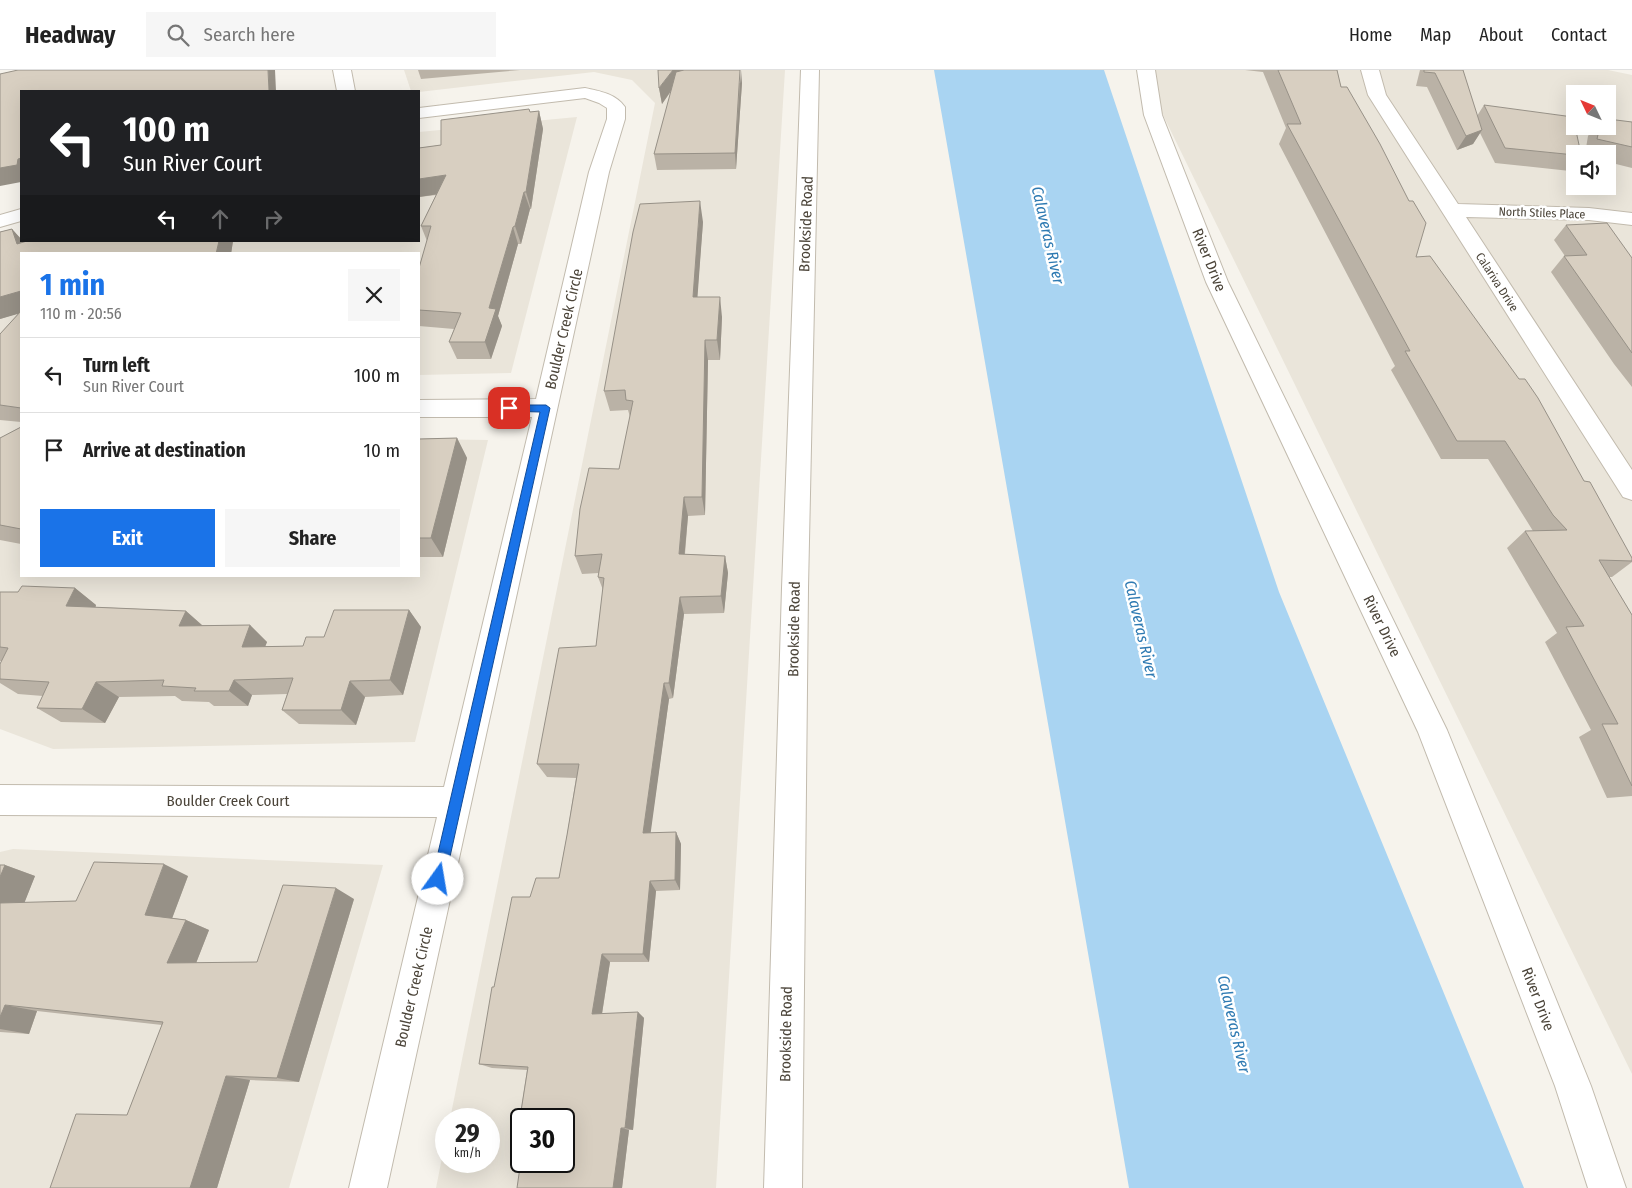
<!DOCTYPE html>
<html lang="en">
<head>
<meta charset="utf-8">
<style>
  :root { --surface:#fff; --page:#f6f6f6; --text:#222; --muted:#767676; --line:#e0e0e0; --accent:#1a73e8 }
  body { margin:0; font-family:"Fira Sans Condensed",sans-serif; background:var(--page); color:var(--text); height:100vh; display:flex; flex-direction:column; font-size:19px; white-space:nowrap }
  * { box-sizing:border-box; margin:0 }
  p { font-size:16px; color:var(--muted) }
  .icon { flex:none; width:28px; height:28px; fill:none; stroke:currentColor; stroke-width:2; stroke-linecap:round; stroke-linejoin:round }
  .map { position:relative; flex:1; overflow:hidden }
  .drawer { position:absolute; left:20px; top:182px; width:400px; height:325px; display:flex; flex-direction:column; background:var(--surface); border-radius:0px; box-shadow:0 5px 20px #0002 }
  .drawer>* { flex:none }
  .banner { position:absolute; left:20px; top:20px; width:400px; height:152px; border-radius:0px; box-shadow:0 5px 20px #0002; background:#202124; color:#fff; overflow:hidden }
  .needle { width:32px; rotate:313deg }
  .tools { position:absolute; left:1566px; top:15px; display:grid; gap:10px }
  .tools a { display:grid; place-items:center; width:50px; height:50px; border-radius:0px; background:var(--surface); box-shadow:0 5px 20px #0002; font-size:25px }
  .speed { position:absolute; left:435px; top:1038px; display:flex; gap:10px; font-size:25px; font-weight:700; text-align:center }
  .speed>* { display:grid; place-content:center; width:65px; height:65px; border-radius:50%; background:var(--surface); box-shadow:0 5px 20px #0002; line-height:1 }
  .speed small { font-size:12px; font-weight:400 }
  .speed .limit { border:2px solid #111; border-radius:8px; background:#fff; color:#111 }
  .pin { position:absolute; display:grid; place-items:center; width:42px; height:42px; color:#fff; margin:-21px; border-radius:10px; box-shadow:0 2px 8px #0006 }
  .me { position:absolute; width:55px; margin:-28px; rotate:13deg; stroke-linejoin:round; filter:drop-shadow(0 0 4px #0008) }
  .turn { display:flex; align-items:center; gap:18px; height:105px; padding:0 20px; font-size:22px }
  .turn .icon { width:65px; height:65px; stroke-width:2.5 }
  .turn b { display:block; font-size:35px; line-height:42px }
  .lanes { display:flex; align-items:center; height:48px; padding:0 20px; background:#0003; justify-content:center; gap:25px; direction:ltr }
  .lanes .off { opacity:.35 }
  .round { display:grid; place-items:center; flex:none; width:52px; height:52px; border-radius:0px; background:var(--page) }
  .overview { display:flex; align-items:center; justify-content:space-between; height:85px; padding:0 20px }
  h1 { font-size:30px; font-weight:700; line-height:38px; color:var(--accent) }
  .primary-button { display:flex; gap:10px; margin-top:auto; padding:10px 20px }
  .primary-button a { flex:1; height:58px; border-radius:0px; background:var(--accent); color:#fff; font-size:20px; font-weight:700; line-height:58px; text-align:center }
  .primary-button a+a { background:var(--page); color:var(--text) }
  ul { padding:0; list-style:none }
  li { display:flex; align-items:center; gap:15px; height:75px; padding:0 20px; border-top:1px solid var(--line) }
  li div { flex:1 }
  li b { display:block; font-size:19px }
  li em { font-style:normal }
  header { display:flex; align-items:center; gap:30px; box-sizing:border-box; height:70px; padding:0 25px; background:var(--surface); border-bottom:1px solid var(--line) }
  header strong { font-size:24px }
  nav { display:flex; gap:28px; margin-inline-start:auto; font-size:18px }
  .search { width:350px; height:45px; background:var(--page); display:flex; align-items:center; gap:12px; box-sizing:border-box; padding:0 18px; border-radius:0px; color:var(--muted); font-size:19px }
  .map>svg:first-child { display:block }
  .residential { fill:#eae5da; fill-rule:evenodd }
  .water { fill:#a9d4f2 }
  .lines { fill:none; stroke-linecap:round; stroke-linejoin:round }
  .minor-casing { stroke:#c2bbae; stroke-width:2 }
  .minor { fill:#fff; fill-rule:evenodd }
  .wall { fill:#bab2a6 }
  .shaded-wall { fill:#979187 }
  .building { fill:#d8cfc1; stroke:#979187 }
  .route { fill:#1a73e8; stroke:#114b97 }
  .labels { text-anchor:middle; dominant-baseline:central; stroke-width:5; stroke-linejoin:round; paint-order:stroke }
  .far-street-label { font-size:12px; fill:#4b4439; stroke:#fff }
  .street-label { font-size:15px; fill:#4b4439; stroke:#fff }
  .water-label { font-size:16px; font-style:italic; fill:#2e7ab2; stroke:#fff }
</style>
</head>
<body>
<header>
<strong>Headway</strong>
<div class="search"><svg class="icon" aria-label="search" viewBox="0 0 24 24"><circle cx="10" cy="10" r="6"/><path d="M15 15l6 6"/></svg>Search here</div>
<nav><a>Home</a><a>Map</a><a>About</a><a>Contact</a></nav>
</header>
<div class="map">
<svg width="1632" height="1118" viewBox="0 0 1632 1118">
  <rect width="100%" height="100%" fill="#f6f3ec"/>
  <path class="residential" d="M 404,0 L 785,0 L 716,1118 L 436,1118 L 446,1068 L 446,1091 L 489,1091 L 489,1049 L 450,1049 L 655,33 L 632,10 L 594,2 L 419,22 L 411,21 ZM 521,1049 L 564,1049 L 564,1091 L 521,1091 Z
    M 1141,0 L 1608,0 L 1632,5 L 1632,1004 ZM 1575,24 L 1608,24 L 1608,56 L 1575,56 ZM 1575,84 L 1608,84 L 1608,116 L 1575,116 Z
    M 577,47 L 511,303 L 419,305 L 419,184 L 21,184 L 21,506 L 419,506 L 419,369 L 488,370 L 415,672 L 53,679 L 0,659 L 0,171 L 21,166 L 21,171 L 419,171 L 419,62 Z
    M 13,779 L 383,795 L 289,1118 L 0,1118 L 0,782 Z"/>
  <path class="water" d="M 934,0 L 1104,0 L 1279,522 L 1524,1118 L 1129,1118 Z"/>
  <g class="lines">
    <defs>
      <path id="minor" d="M 333,0 L 351,0 L 355,21 L 337,21 Z
        M 801,0 L 819,0 L 808,518 L 802,1118 L 764,1118 L 782,518 Z
        M 1137,0 L 1155,0 L 1162,45 L 1228,212 L 1447,660 L 1591,1016 L 1626,1118 L 1588,1118 L 1555,1016 L 1418,662 L 1206,212 L 1144,45 Z
        M 1361,0 L 1379,0 L 1386,25 L 1458,134 L 1589,138 L 1632,143 L 1632,155 L 1589,150 L 1466,147 L 1632,400 L 1632,430 L 1623,427 L 1368,25 Z
        M 585,18 C 600,21 616,24 625,37 L 625,49 L 609,102 L 387,1118 L 349,1118 L 437,747 L 0,745 L 0,715 L 444,717 L 532,347 L 419,347 L 419,330 L 536,329 L 589,102 L 607,49 L 607,38 L 599,33 L 585,28 L 419,48 L 419,38 Z
        M 21,139 L 21,151 L 0,157 L 0,145 Z"/>
    </defs>
    <use href="#minor" class="minor-casing"/>
    <use href="#minor" class="minor"/>
  </g>
  <path class="wall" d="M 418,0 L 520,0 L 421,9 Z
    M 1245,0 L 1337,0 L 1341,17 L 1416,187 L 1584,411 L 1632,488 L 1632,492 L 1612,507 L 1609,507 L 1632,545 L 1632,726 L 1607,728 L 1579,667 L 1591,660 L 1545,572 L 1557,563 L 1507,478 L 1525,461 L 1533,461 L 1488,389 L 1441,389 L 1391,300 L 1395,296 L 1279,74 L 1286,58 L 1263,2 Z
    M 1420,0 L 1463,0 L 1477,46 L 1484,35 L 1575,84 L 1575,94 L 1570,101 L 1495,93 L 1480,63 L 1473,74 L 1457,80 L 1427,17 L 1416,16 Z
    M 742,13 L 736,99 L 657,100 L 654,84 L 672,20 L 662,34 L 659,18 Z
    M 539,41 L 543,59 L 531,139 L 530,139 L 521,174 L 518,174 L 498,246 L 502,256 L 491,289 L 457,289 L 449,272 L 454,259 L 419,256 L 419,198 L 427,171 L 421,156 L 436,125 L 419,127 L 419,78 L 441,75 L 530,42 Z
    M 1632,52 L 1632,98 L 1608,92 L 1608,84 L 1585,84 L 1588,66 L 1595,56 L 1608,56 Z
    M 703,152 L 697,227 L 722,247 L 720,290 L 708,290 L 705,445 L 688,446 L 685,484 L 725,486 L 728,503 L 724,543 L 684,544 L 673,628 L 669,629 L 650,763 L 676,762 L 681,774 L 680,820 L 656,821 L 649,892 L 610,892 L 602,944 L 638,942 L 644,948 L 633,1060 L 629,1060 L 622,1118 L 517,1118 L 564,1091 L 521,1049 L 521,1060 L 518,1060 L 527,1000 L 492,998 L 479,994 L 494,917 L 530,827 L 559,808 L 567,765 L 576,708 L 547,707 L 537,694 L 596,576 L 603,520 L 598,507 L 599,503 L 582,504 L 575,486 L 619,399 L 630,347 L 628,340 L 610,341 L 604,321 Z
    M 1566,155 L 1632,188 L 1632,317 L 1614,294 L 1551,202 L 1564,186 L 1565,186 L 1554,170 Z
    M 12,159 L 21,169 L 21,171 L 24,172 L 233,171 L 231,184 L 21,184 L 21,352 L 0,350 L 0,264 L 19,243 L 0,249 L 0,162 Z
    M 21,357 L 21,474 L 0,470 L 0,368 Z
    M 457,368 L 467,388 L 443,487 L 419,487 L 419,369 Z
    M 75,518 L 96,535 L 96,537 L 186,541 L 202,555 L 250,555 L 267,572 L 265,576 L 303,576 L 324,567 L 409,540 L 421,557 L 403,625 L 365,627 L 356,655 L 299,654 L 282,640 L 287,624 L 252,625 L 248,636 L 214,636 L 209,632 L 182,631 L 175,626 L 119,627 L 105,653 L 61,652 L 37,638 L 43,626 L 18,624 L 0,613 L 0,594 L 2,591 L 0,591 L 0,522 L 18,522 Z
    M 0,795 L 5,795 L 35,806 L 24,833 L 76,831 L 188,806 L 172,848 L 186,850 L 209,860 L 196,893 L 257,892 L 354,829 L 299,1012 L 250,1010 L 217,1118 L 50,1118 L 127,1045 L 162,955 L 37,941 L 29,964 L 0,962 Z"/>
  <path class="shaded-wall" d="M 268,0 L 275,0 L 276,21 L 269,21 Z
    M 673,0 L 685,0 L 662,34 L 659,18 Z
    M 741,0 L 742,13 L 736,99 L 735,83 Z
    M 539,41 L 543,59 L 531,139 L 526,122 Z
    M 1482,60 L 1473,74 L 1457,80 L 1466,66 Z
    M 21,88 L 21,112 L 0,116 L 0,98 L 18,89 Z
    M 446,105 L 452,122 L 419,127 L 419,109 Z
    M 524,122 L 530,139 L 521,174 L 515,156 Z
    M 700,131 L 703,152 L 696,247 L 693,227 Z
    M 513,157 L 518,174 L 498,246 L 502,256 L 491,289 L 485,272 L 489,238 Z
    M 12,159 L 21,169 L 21,171 L 23,171 L 27,176 L 17,174 Z
    M 219,171 L 233,171 L 231,184 L 216,184 Z
    M 21,221 L 21,243 L 0,249 L 0,227 Z
    M 720,227 L 722,247 L 720,290 L 717,270 Z
    M 705,270 L 708,290 L 705,445 L 702,427 Z
    M 457,368 L 467,388 L 443,487 L 431,468 Z
    M 684,427 L 688,446 L 683,501 L 679,484 Z
    M 725,486 L 728,503 L 724,543 L 721,526 Z
    M 75,518 L 96,535 L 88,553 L 66,536 Z
    M 680,527 L 684,544 L 673,628 L 669,613 Z
    M 409,540 L 421,557 L 403,625 L 390,610 Z
    M 186,541 L 204,557 L 179,556 Z
    M 250,555 L 267,572 L 259,593 L 242,577 Z
    M 234,610 L 252,625 L 248,636 L 229,621 Z
    M 350,611 L 365,627 L 356,655 L 341,640 Z
    M 96,612 L 119,627 L 105,653 L 82,639 Z
    M 664,613 L 669,629 L 649,775 L 643,763 Z
    M 676,762 L 681,774 L 680,820 L 675,810 Z
    M 164,794 L 188,806 L 170,854 L 145,845 Z
    M 5,795 L 35,806 L 20,844 L 0,838 L 0,807 Z
    M 650,811 L 656,821 L 649,892 L 643,884 Z
    M 336,818 L 354,829 L 299,1012 L 277,1008 Z
    M 186,850 L 209,860 L 193,901 L 167,893 Z
    M 602,884 L 610,892 L 601,950 L 592,944 Z
    M 5,935 L 37,941 L 29,964 L 0,959 L 0,947 Z
    M 638,942 L 644,948 L 633,1060 L 625,1058 Z
    M 226,1006 L 250,1010 L 217,1118 L 190,1118 Z
    M 621,1058 L 629,1060 L 622,1118 L 613,1118 Z"/>
  <path class="building" d="M 18,0 L 268,0 L 269,21 L 21,21 L 21,88 L 18,89 L 17,95 L 0,98 L 0,4 Z
    M 658,0 L 673,0 L 659,18 Z
    M 684,0 L 740,0 L 735,83 L 654,84 L 676,2 Z
    M 1278,0 L 1337,0 L 1341,17 L 1347,17 L 1380,74 L 1409,131 L 1413,131 L 1426,153 L 1416,187 L 1430,186 L 1519,309 L 1525,309 L 1538,328 L 1584,411 L 1590,412 L 1632,488 L 1632,491 L 1599,490 L 1632,545 L 1632,716 L 1602,654 L 1618,654 L 1566,557 L 1584,556 L 1525,461 L 1567,460 L 1553,445 L 1505,371 L 1457,371 L 1405,281 L 1410,281 L 1287,54 L 1301,54 Z
    M 1424,0 L 1463,0 L 1482,60 L 1466,66 L 1435,3 L 1424,2 Z
    M 1484,35 L 1573,47 L 1581,84 L 1575,84 L 1575,85 L 1505,78 Z
    M 529,39 L 530,42 L 539,41 L 526,122 L 524,122 L 515,156 L 513,157 L 489,238 L 496,239 L 485,272 L 449,272 L 461,243 L 419,240 L 419,198 L 431,156 L 421,156 L 446,105 L 419,109 L 419,78 L 441,75 L 441,50 Z
    M 1608,49 L 1632,52 L 1632,77 L 1597,69 L 1600,56 L 1608,56 Z
    M 700,131 L 693,227 L 720,227 L 717,270 L 705,270 L 702,427 L 684,427 L 679,484 L 725,486 L 721,526 L 680,527 L 669,613 L 664,613 L 643,763 L 676,762 L 675,810 L 650,811 L 643,884 L 602,884 L 592,944 L 638,942 L 625,1058 L 621,1058 L 613,1118 L 517,1118 L 521,1090 L 521,1091 L 564,1091 L 564,1049 L 521,1049 L 521,1060 L 518,1060 L 528,997 L 479,994 L 492,917 L 494,917 L 512,827 L 530,827 L 536,808 L 559,808 L 567,765 L 579,694 L 537,694 L 559,578 L 596,576 L 604,508 L 598,507 L 602,484 L 575,486 L 580,439 L 589,398 L 619,399 L 633,331 L 626,330 L 625,320 L 604,321 L 633,162 L 640,134 Z
    M 1607,153 L 1632,188 L 1632,283 L 1564,186 L 1587,185 L 1566,155 Z
    M 12,159 L 17,174 L 27,171 L 219,171 L 216,184 L 21,184 L 21,221 L 0,227 L 0,162 Z
    M 21,241 L 21,338 L 0,335 L 0,264 Z
    M 21,357 L 21,459 L 0,455 L 0,368 Z
    M 457,368 L 431,468 L 419,468 L 419,369 Z
    M 22,516 L 75,518 L 66,536 L 186,541 L 179,556 L 250,555 L 242,577 L 303,576 L 306,567 L 324,567 L 334,540 L 409,540 L 390,610 L 350,611 L 341,640 L 282,640 L 293,608 L 234,610 L 229,621 L 194,621 L 196,618 L 162,616 L 164,610 L 96,612 L 82,639 L 37,638 L 49,612 L 0,609 L 0,594 L 8,578 L 0,577 L 0,522 L 18,522 Z
    M 94,792 L 164,794 L 145,845 L 186,850 L 167,893 L 257,892 L 283,815 L 336,818 L 277,1008 L 226,1006 L 190,1118 L 50,1118 L 76,1044 L 127,1045 L 163,952 L 5,935 L 0,947 L 0,833 L 76,831 Z
    M 0,795 L 5,795 L 0,807 Z"/>
  <path class="route" d="M 509,335 L 546,335 L 550,338 L 445,809 L 443,814 L 438,816 L 434,814 L 432,809 L 540,342 L 506,341 L 505,338 Z"/>
  <g class="labels">
    <g class="far-street-label">
      <text transform="translate(1542 143) rotate(2)">North Stiles Place</text>
      <text transform="translate(1497 212) rotate(57)">Calariva Drive</text>
    </g>
    <g class="street-label">
      <text transform="translate(806 154) rotate(-88)">Brookside Road</text>
      <text transform="translate(1209 190) rotate(68)">River Drive</text>
      <text transform="translate(564 259) rotate(-77)">Boulder Creek Circle</text>
      <text transform="translate(1382 556) rotate(64)">River Drive</text>
      <text transform="translate(794 559) rotate(-89)">Brookside Road</text>
      <text x="228" y="731">Boulder Creek Court</text>
      <text transform="translate(414 917) rotate(-77)">Boulder Creek Circle</text>
      <text transform="translate(1538 929) rotate(69)">River Drive</text>
      <text transform="translate(786 964) rotate(-89)">Brookside Road</text>
    </g>
    <g class="water-label">
      <text transform="translate(1048 165) rotate(77)">Calaveras River</text>
      <text transform="translate(1141 559) rotate(77)">Calaveras River</text>
      <text transform="translate(1234 954) rotate(77)">Calaveras River</text>
    </g>
  </g>
</svg>
<div class="tools">
<a><svg class="needle" viewBox="-14 -14 28 28"><path d="M0-13l5 13h-10z" fill="#e53935"/><path d="M0 13l5-13h-10z" fill="#767676"/></svg></a>
<a><svg class="icon" aria-label="sound" viewBox="0 0 24 24"><path d="M4 9h4l5-4v14l-5-4H4zM17 9q2 3 0 6"/></svg></a>
</div>
<div class="speed"><div>29<small>km/h</small></div><div class="limit">30</div></div>
<div class="pin" style="left:509px;top:338px;background:#d93025"><svg class="icon" aria-label="arrive" viewBox="0 0 24 24"><path d="M6 21V4h12l-3 4 3 4H6"/></svg></div>
<svg class="me" style="left:438px;top:809px" viewBox="-20 -20 40 40"><circle r="19" fill="#fff"/><path d="M0-13L10 11 0 6-10 11z" fill="#1a73e8"/></svg>
<div class="banner">
<div class="turn"><svg class="icon" aria-label="left" viewBox="0 0 24 24"><path d="M17 20v-9H6M10 6l-5 5 5 5"/></svg><div><b>100 m</b>Sun River Court</div></div>
<div class="lanes"><svg class="icon" aria-label="left" viewBox="0 0 24 24"><path d="M17 20v-9H6M10 6l-5 5 5 5"/></svg><svg class="icon off" aria-label="ahead" viewBox="0 0 24 24"><path d="M12 20V5M6 11l6-6 6 6"/></svg><svg class="icon off" aria-label="right" viewBox="0 0 24 24"><path d="M7 20v-9h11M14 6l5 5-5 5"/></svg></div>
</div>
<section class="drawer">
<div class="overview"><div><h1>1 min</h1><p>110 m · 20:56</p></div><a class="round"><svg class="icon" aria-label="close" viewBox="0 0 24 24"><path d="M6 6l12 12M18 6L6 18"/></svg></a></div>
<ul>
<li><svg class="icon" aria-label="left" viewBox="0 0 24 24"><path d="M17 20v-9H6M10 6l-5 5 5 5"/></svg><div><b>Turn left</b><p>Sun River Court</p></div><em>100 m</em></li>
<li><svg class="icon" aria-label="arrive" viewBox="0 0 24 24"><path d="M6 21V4h12l-3 4 3 4H6"/></svg><div><b>Arrive at destination</b></div><em>10 m</em></li>
</ul>
<div class="primary-button"><a>Exit</a><a>Share</a></div>
</section>
</div>
</body>
</html>
